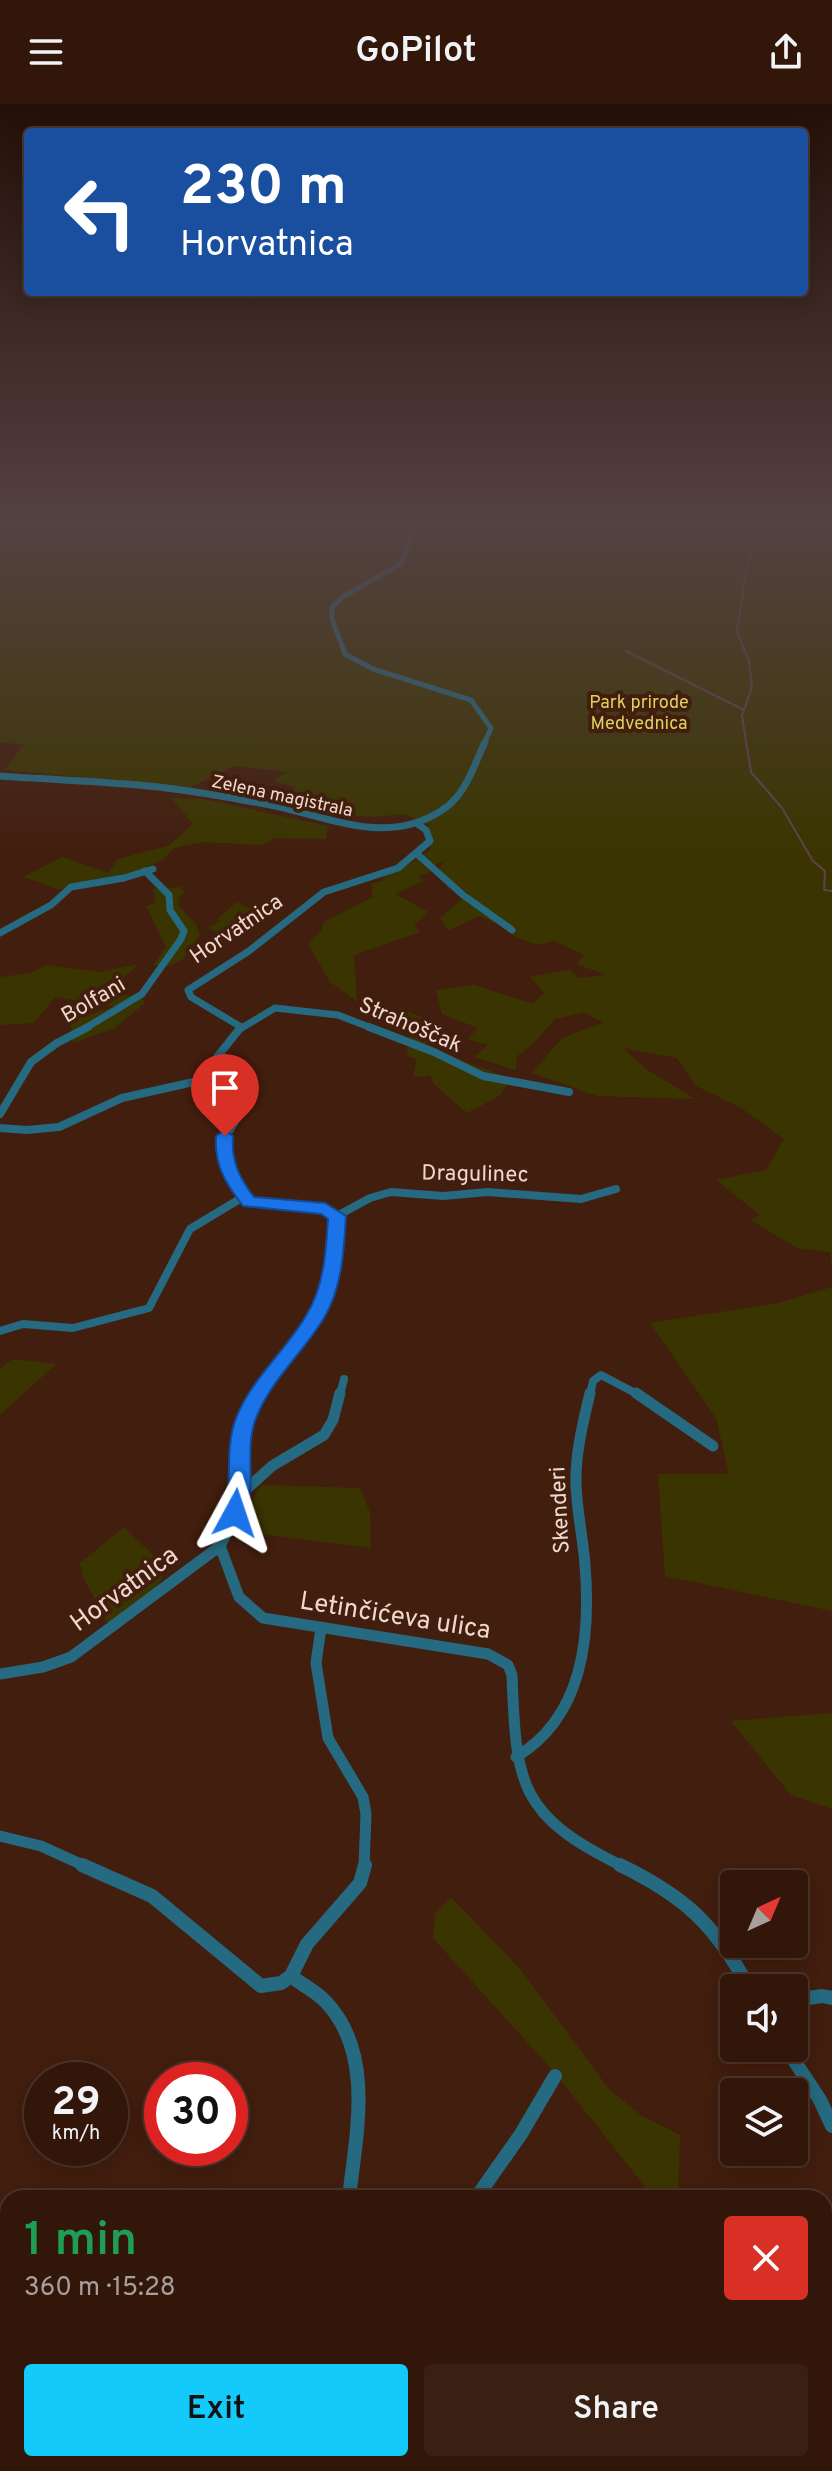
<!DOCTYPE html>
<html lang="en">
<head>
<meta charset="utf-8">
<style>
  :root { --surface:#32160a; --page:#3a1f13; --text:#f1f3f6; --muted:#a89f9c; --line:#4d352b; --accent:#13cafb }
  body { margin:0; font-family:Overpass,sans-serif; background:var(--page); color:var(--text); height:100vh; display:flex; flex-direction:column; font-size:30px; white-space:nowrap }
  * { box-sizing:border-box; margin:0 }
  p { font-size:26px; color:var(--muted) }
  .icon { flex:none; width:44px; height:44px; fill:none; stroke:currentColor; stroke-width:2; stroke-linecap:round; stroke-linejoin:round }
  .map { position:relative; flex:1; overflow:hidden }
  .side { position:absolute; left:0px; top:2086px; width:832px; height:282px; display:flex; flex-direction:column; background:var(--surface); border-radius:24px 24px 0 0; box-shadow:0 4px 20px #0003,0 0 0 2px var(--line) }
  .side>* { flex:none }
  .banner { position:absolute; left:24px; top:24px; width:784px; height:168px; border-radius:8px; box-shadow:0 4px 20px #0003,0 0 0 2px var(--line); background:#1a4fa0; color:#fff; overflow:hidden }
  .needle { width:52px; rotate:44deg }
  .buttons { position:absolute; left:720px; top:1766px; display:grid; gap:16px }
  .buttons a { display:grid; place-items:center; width:88px; height:88px; border-radius:8px; background:var(--surface); box-shadow:0 4px 20px #0003,0 0 0 2px var(--line); font-size:40px }
  .speed { position:absolute; left:24px; top:1958px; display:flex; gap:16px; font-size:40px; font-weight:700; text-align:center }
  .speed>* { display:grid; place-content:center; width:104px; height:104px; border-radius:50%; background:var(--surface); box-shadow:0 4px 20px #0003,0 0 0 2px var(--line); line-height:1 }
  .speed small { font-size:20px; font-weight:400 }
  .speed .limit { border:12px solid #d22; background:#fff; color:#111 }
  .pin { position:absolute; display:grid; place-items:center; width:68px; height:68px; color:#fff; margin:-82px -34px; border-radius:50% 50% 50% 0; rotate:-45deg; box-shadow:0 0 8px #0007 }
  .pin .icon { rotate:45deg }
  .me { position:absolute; width:88px; margin:-44px; rotate:5deg; stroke-linejoin:round; filter:drop-shadow(0 0 6px #0008) }
  .turn { display:flex; align-items:center; gap:28px; height:168px; padding:0 24px; font-size:36px }
  .turn .icon { width:104px; height:104px; stroke-width:2.5 }
  .turn b { display:block; font-size:56px; line-height:68px }
  .round { display:grid; place-items:center; flex:none; width:84px; height:84px; border-radius:8px; background:var(--page) }
  .overview { display:flex; align-items:center; justify-content:space-between; height:136px; padding:0 24px }
  h1 { font-size:48px; font-weight:600; line-height:60px; color:#1e9e55 }
  .cta { display:flex; gap:16px; margin-top:auto; padding:16px 24px }
  .cta a { flex:1; height:92px; border-radius:8px; background:var(--accent); color:#111; font-size:32px; font-weight:600; line-height:92px; text-align:center }
  .cta a+a { background:var(--page); color:var(--text) }
  header { display:flex; justify-content:space-between; align-items:center; height:104px; padding:0 24px; background:var(--surface); font-size:36px; font-weight:600 }
  .map>svg:first-child { display:block }
  .green { fill:#3a3500 }
  .lines { fill:none; stroke-linecap:round; stroke-linejoin:round }
  .stream { stroke:#5e424c; stroke-width:2 }
  .minor-far4 { stroke:#266a81; stroke-width:5 }
  .minor-far3 { stroke:#266a81; stroke-width:7 }
  .minor-far2 { stroke:#266a81; stroke-width:8 }
  .minor-far1 { stroke:#266a81; stroke-width:11 }
  .minor { stroke:#266a81; stroke-width:14 }
  .route { fill:#1a73e8; stroke:#114b97; stroke-width:2 }
  .labels { text-anchor:middle; dominant-baseline:central; stroke-width:8; stroke-linejoin:round; paint-order:stroke }
  .far-park-label { font-size:18px; fill:#ddd25d; stroke:#421e0e }
  .far-street-label { font-size:18px; fill:#f0d8ce; stroke:#421e0e }
  .street-label { font-size:22px; fill:#f0d8ce; stroke:#421e0e }
  .near-street-label { font-size:26px; fill:#f0d8ce; stroke:#421e0e }
</style>
</head>
<body>
<header><svg class="icon" aria-label="menu" viewBox="0 0 24 24"><path d="M4 6h16M4 12h16M4 18h16"/></svg>GoPilot<svg class="icon" aria-label="share" viewBox="0 0 24 24"><path d="M12 15V3M7 8l5-5 5 5M5 13v7h14v-7"/></svg></header>
<div class="map">
<svg width="832" height="2367" viewBox="0 0 832 2367">
  <rect width="100%" height="100%" fill="#421e0e"/>
  <path class="green" d="M 0,417 L 832,417 L 832,1164 L 830,1148 L 797,1144 L 751,1116 L 760,1111 L 716,1076 L 766,1066 L 784,1035 L 740,1003 L 696,982 L 677,954 L 623,944 L 646,965 L 695,995 L 597,992 L 532,969 L 562,934 L 603,919 L 584,908 L 555,915 L 530,943 L 517,952 L 516,966 L 474,953 L 488,941 L 468,935 L 478,924 L 442,910 L 436,886 L 474,881 L 533,900 L 544,889 L 530,873 L 569,866 L 579,874 L 606,871 L 577,860 L 584,851 L 555,837 L 538,841 L 515,833 L 501,822 L 479,812 L 448,827 L 440,814 L 469,789 L 447,784 L 448,778 L 437,771 L 444,757 L 428,764 L 430,769 L 419,772 L 423,777 L 395,790 L 428,808 L 414,821 L 420,828 L 354,851 L 357,897 L 330,878 L 308,840 L 321,827 L 324,818 L 373,793 L 371,780 L 384,776 L 382,770 L 405,763 L 430,746 L 429,721 L 404,710 L 376,713 L 342,712 L 280,700 L 295,683 L 274,677 L 286,668 L 234,662 L 190,684 L 4,666 L 24,641 L 0,638 Z
    M 171,694 L 204,695 L 328,722 L 326,735 L 273,734 L 263,741 L 203,738 L 174,744 L 164,755 L 143,765 L 85,784 L 57,785 L 24,773 L 62,753 L 109,769 L 117,755 L 168,742 L 193,720 Z
    M 181,783 L 185,788 L 180,792 L 178,801 L 195,819 L 200,830 C 189,852 180,865 153,861 L 166,843 L 146,802 L 156,799 L 153,785 Z
    M 237,798 L 252,806 L 231,821 L 240,825 L 222,833 L 208,823 L 221,817 L 218,814 Z
    M 139,860 L 107,888 L 142,894 L 145,899 L 115,924 L 73,939 L 70,916 L 114,903 L 55,893 L 34,919 L 0,921 L 0,873 L 31,869 L 46,861 L 99,868 Z
    M 401,904 L 436,920 L 424,943 L 512,975 L 499,992 L 467,1009 L 435,981 L 430,972 L 413,973 L 417,955 L 407,952 L 410,930 L 380,916 Z
    M 832,1183 L 832,1507 L 665,1472 L 658,1370 L 729,1370 L 716,1314 L 650,1219 L 779,1199 Z
    M 13,1255 L 56,1260 L 0,1311 L 0,1265 Z
    M 262,1381 L 360,1384 L 370,1409 L 371,1444 L 235,1427 L 242,1409 Z
    M 124,1423 L 166,1464 L 158,1482 L 108,1520 L 83,1473 L 80,1459 Z
    M 832,1609 L 832,1705 L 791,1691 L 731,1617 Z
    M 451,1793 L 521,1866 L 608,1984 L 642,2012 L 680,2031 L 678,2094 L 654,2094 L 555,1969 L 433,1834 L 435,1810 Z"/>
  <g class="lines">
    <path class="stream" d="M 760,417 L 760,428 L 747,461 L 737,528 L 749,557 L 752,583 L 742,612 L 751,668 L 782,704 L 813,757 L 825,767 L 824,786 L 832,787
      M 626,547 L 744,606"/>
    <path class="minor-far4" d="M 426,417 L 413,428 L 401,460 L 344,492 L 332,503 L 332,515 L 345,550 L 373,565 L 471,596 L 491,624 L 484,640"/>
    <path class="minor-far3" d="M 0,672 C 53,676 106,677 159,683 C 199,688 240,695 280,703 C 324,713 372,734 418,718 C 463,702 467,677 485,638
      M 416,749 L 463,791 L 512,826
      M 0,829 L 51,801 L 71,783 L 124,774 L 153,765
      M 241,923 L 191,893 L 188,886 L 249,847 L 324,788 L 398,764 L 430,737 L 426,726 L 416,719
      M 84,925 L 142,890 L 181,835 L 184,827 L 170,806 L 169,791 L 145,767
      M 240,925 L 275,904 L 338,911 L 374,925"/>
    <path class="minor-far2" d="M 241,923 L 198,977 L 241,1008 L 223,1037 C 229,1095 246,1100 301,1104 C 314,1104 326,1104 337,1112 C 335,1195 303,1227 258,1291
      M 369,923 L 434,948 L 483,972 L 569,988
      M 0,1010 L 31,958 L 57,939 L 88,923
      M 0,1024 L 27,1026 L 59,1023 L 122,994 L 198,977
      M 337,1112 L 370,1094 L 391,1088 L 443,1092 L 488,1088 L 581,1095 L 616,1085
      M 0,1227 L 23,1220 L 73,1224 L 149,1204 L 190,1125 L 243,1093
      M 340,1291 L 344,1275
      M 590,1291 L 593,1277 L 601,1271 L 639,1291"/>
    <path class="minor-far1" d="M 636,1289 L 713,1342
      M 239,1392 L 272,1362 L 324,1331 L 333,1316 L 340,1289
      M 220,1442 L 239,1493 L 263,1514 L 488,1550 L 508,1561 L 512,1571 C 516,1681 519,1712 624,1763
      M 321,1524 L 316,1559 L 328,1634 L 363,1693 L 366,1710 L 364,1763
      M 0,1570 L 43,1563 L 71,1553 L 220,1442 L 235,1413 L 241,1332 L 248,1310 L 259,1289
      M 516,1653 C 583,1613 591,1533 585,1461 C 583,1434 577,1408 576,1381 C 575,1350 583,1319 590,1289
      M 0,1732 L 41,1742 L 87,1763"/>
    <path class="minor" d="M 82,1761 L 152,1792 L 261,1882 L 281,1879 L 291,1872
      M 620,1761 C 684,1792 715,1820 749,1884
      M 794,1896 L 822,1892 L 832,1894
      M 786,1944 L 820,1996 L 832,2022
      M 349,2094 C 356,2030 375,1950 326,1898 C 316,1887 302,1881 291,1872 L 307,1840 L 360,1779 L 365,1761
      M 476,2094 L 521,2030 L 555,1972
      M 824,2270 L 832,2251
      M 309,2367 L 310,2360
      M 780,2367 L 782,2360"/>
  </g>
  <linearGradient id="sky" x2="0" y2="1"><stop stop-color="#241008"/><stop offset="0.56" stop-color="#544141"/><stop offset="1" stop-color="#544141" stop-opacity="0"/></linearGradient>
  <rect width="832" height="748" fill="url(#sky)"/>
  <path class="route" d="M 225,1026 L 233,1032 C 231,1056 239,1074 254,1093 L 325,1099 L 346,1112 C 344,1146 342,1184 324,1214 C 303,1249 268,1279 255,1317 C 244,1348 258,1385 243,1415 L 235,1417 L 228,1415 L 225,1409 C 232,1380 225,1346 235,1317 C 249,1277 286,1247 307,1210 C 324,1182 326,1147 328,1115 L 321,1110 L 243,1102 C 226,1080 214,1061 216,1032 Z"/>
  <g class="labels">
    <g class="far-park-label">
      <text x="639" y="599">Park prirode<tspan x="639" dy="21">Medvednica</tspan></text>
    </g>
    <g class="far-street-label">
      <text transform="translate(282 693) rotate(12)">Zelena magistrala</text>
    </g>
    <g class="street-label">
      <text transform="translate(237 826) rotate(-34)">Horvatnica</text>
      <text transform="translate(94 897) rotate(-30)">Bolfani</text>
      <text transform="translate(410 922) rotate(23)">Strahoščak</text>
      <text transform="translate(475 1071) rotate(1)">Dragulinec</text>
      <text transform="translate(561 1406) rotate(-93)">Skenderi</text>
    </g>
    <g class="near-street-label">
      <text transform="translate(125 1486) rotate(-36)">Horvatnica</text>
      <text transform="translate(395 1513) rotate(9)">Letinčićeva ulica</text>
    </g>
  </g>
</svg>
<div class="buttons">
<a><svg class="needle" viewBox="-14 -14 28 28"><path d="M0-13l5 13h-10z" fill="#e53935"/><path d="M0 13l5-13h-10z" fill="#a89f9c"/></svg></a>
<a><svg class="icon" aria-label="sound" viewBox="0 0 24 24"><path d="M4 9h4l5-4v14l-5-4H4zM17 9q2 3 0 6"/></svg></a>
<a><svg class="icon" aria-label="layers" viewBox="0 0 24 24"><path d="M12 4l9 5-9 5-9-5zM3 14l9 5 9-5"/></svg></a>
</div>
<div class="speed"><div>29<small>km/h</small></div><div class="limit">30</div></div>
<div class="pin" style="left:225px;top:1032px;background:#d93025"><svg class="icon" aria-label="arrive" viewBox="0 0 24 24"><path d="M6 21V4h12l-3 4 3 4H6"/></svg></div>
<svg class="me" style="left:235px;top:1409px" viewBox="-20 -20 40 40"><path d="M0-17L14 15 0 8-14 15z" fill="#1a73e8" stroke="#fff" stroke-width="4"/></svg>
<div class="banner">
<div class="turn"><svg class="icon" aria-label="left" viewBox="0 0 24 24"><path d="M17 20v-9H6M10 6l-5 5 5 5"/></svg><div><b>230 m</b>Horvatnica</div></div>
</div>
<section class="side">
<div class="overview"><div><h1>1 min</h1><p>360 m · 15:28</p></div><a class="round" style="background:#d93025;color:#fff"><svg class="icon" aria-label="close" viewBox="0 0 24 24"><path d="M6 6l12 12M18 6L6 18"/></svg></a></div>
<div class="cta"><a>Exit</a><a>Share</a></div>
</section>
</div>
</body>
</html>
